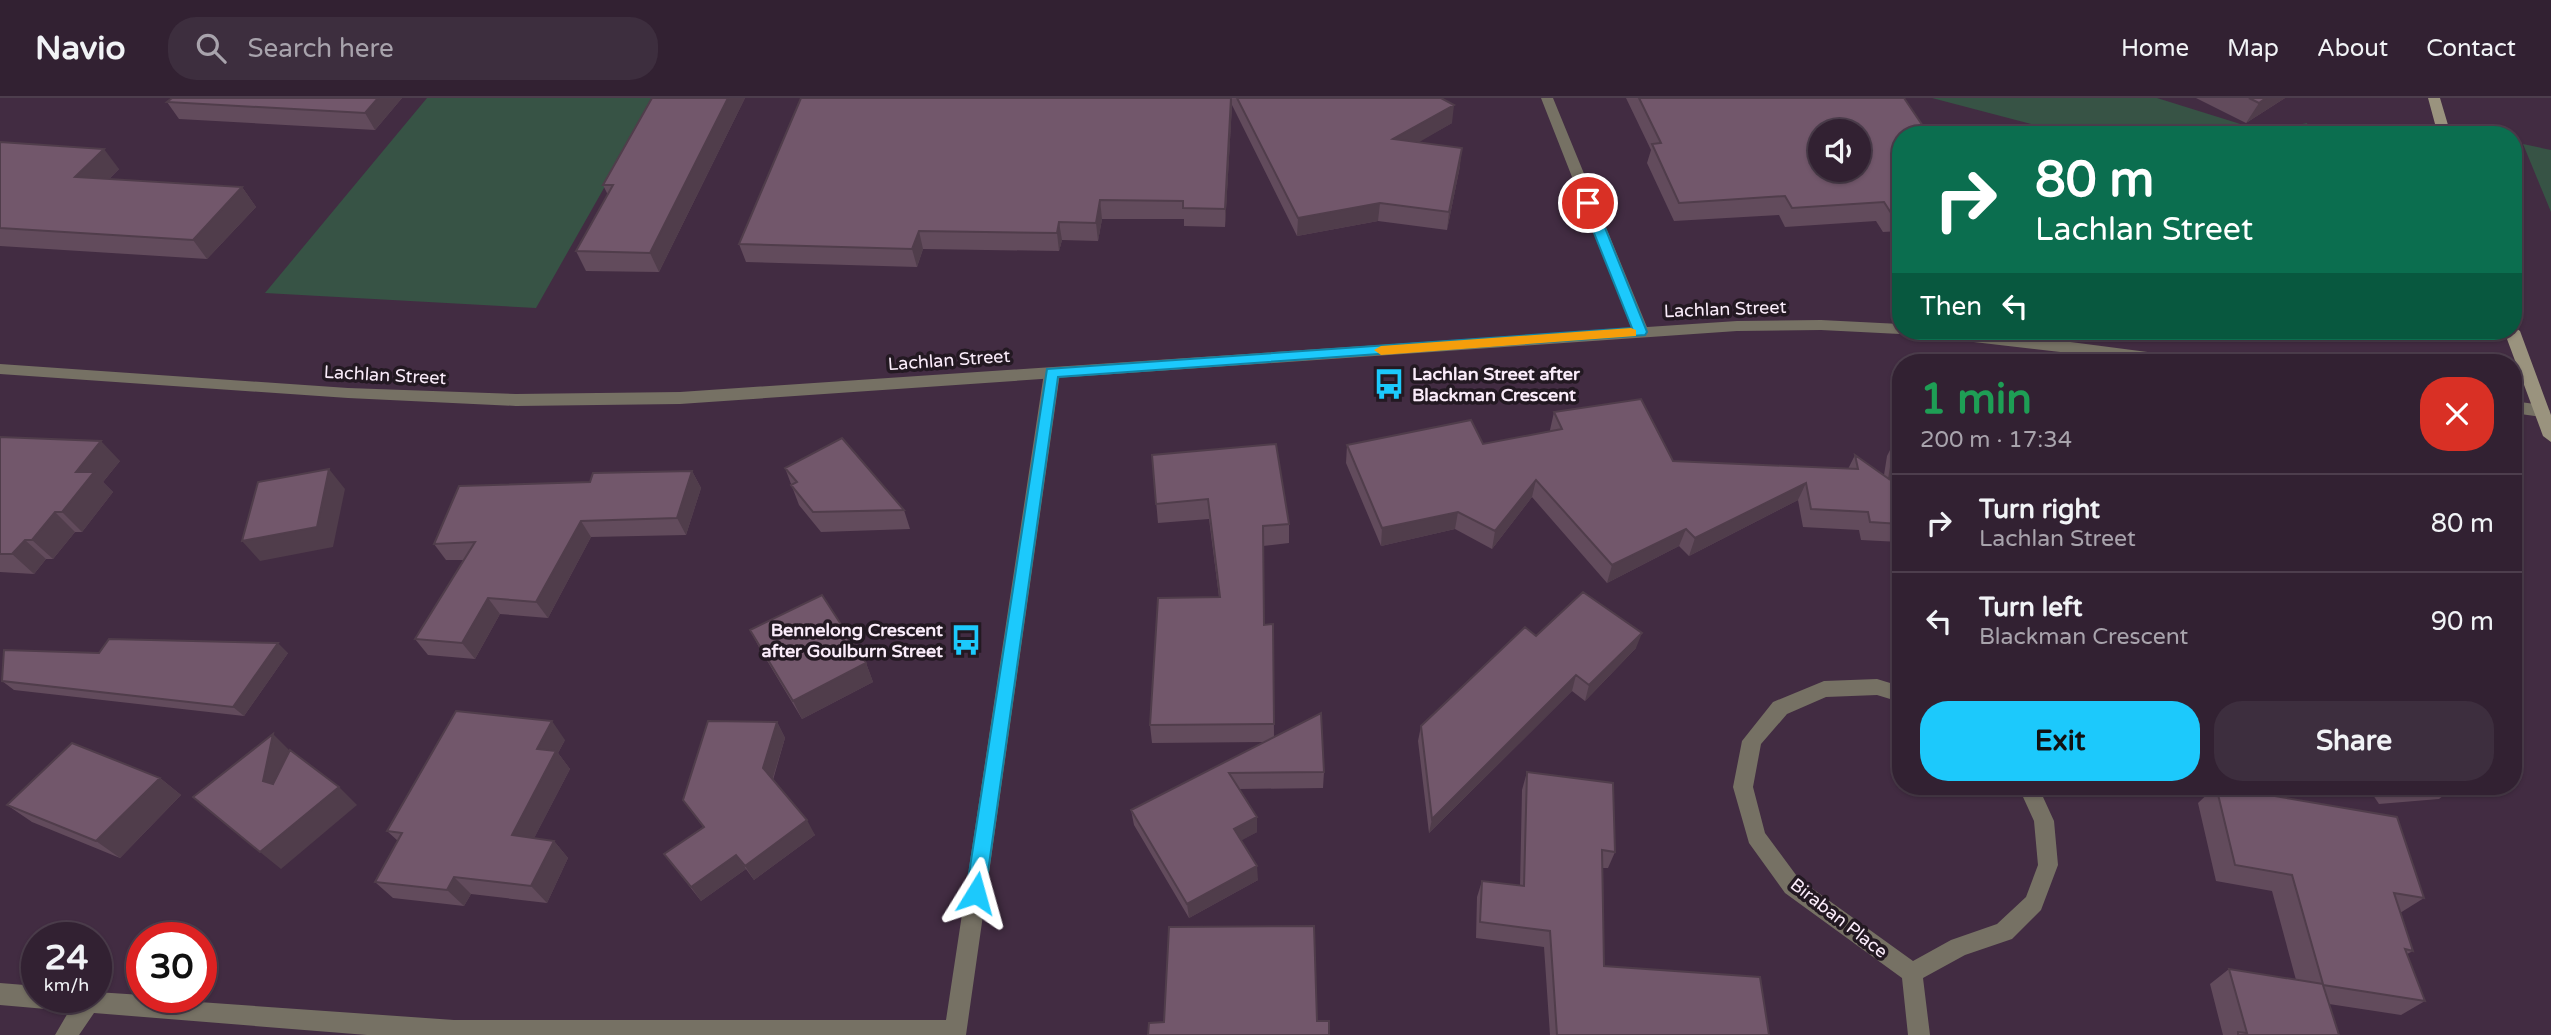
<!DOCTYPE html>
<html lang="en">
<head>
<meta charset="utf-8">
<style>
  :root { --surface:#322132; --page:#3d2e3e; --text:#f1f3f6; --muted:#a8a3ac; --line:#4d3e4d; --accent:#1cc9fc }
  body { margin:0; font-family:"Varela Round",sans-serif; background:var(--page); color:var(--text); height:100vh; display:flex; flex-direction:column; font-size:26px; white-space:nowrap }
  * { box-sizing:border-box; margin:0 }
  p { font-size:23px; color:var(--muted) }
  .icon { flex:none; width:38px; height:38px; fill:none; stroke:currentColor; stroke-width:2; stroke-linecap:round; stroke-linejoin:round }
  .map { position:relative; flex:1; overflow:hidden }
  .drawer { position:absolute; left:1892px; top:256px; width:630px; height:441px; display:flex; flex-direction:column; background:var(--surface); border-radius:28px; box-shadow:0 2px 5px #0004,0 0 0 2px var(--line) }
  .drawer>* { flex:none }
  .top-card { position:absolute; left:1892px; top:28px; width:630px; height:214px; border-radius:28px; box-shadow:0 2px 5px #0004,0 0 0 2px var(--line); background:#0b6e4f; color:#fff; overflow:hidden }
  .controls { position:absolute; left:1808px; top:21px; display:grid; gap:14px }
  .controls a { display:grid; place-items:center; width:63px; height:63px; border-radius:50%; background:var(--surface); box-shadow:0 2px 5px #0004,0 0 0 2px var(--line); font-size:35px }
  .speed { position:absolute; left:21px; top:824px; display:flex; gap:14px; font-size:35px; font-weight:700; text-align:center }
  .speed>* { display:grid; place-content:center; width:91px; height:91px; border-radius:50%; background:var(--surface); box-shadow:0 2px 5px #0004,0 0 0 2px var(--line); line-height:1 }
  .speed small { font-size:18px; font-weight:400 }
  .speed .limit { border:10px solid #d22; background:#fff; color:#111 }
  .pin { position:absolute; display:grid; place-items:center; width:60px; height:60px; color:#fff; margin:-30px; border:4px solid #fff; border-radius:50%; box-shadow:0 2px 7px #0007 }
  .me { position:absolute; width:77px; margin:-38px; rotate:8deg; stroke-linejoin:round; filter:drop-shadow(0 0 5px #0008) }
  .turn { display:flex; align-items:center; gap:24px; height:147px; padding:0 28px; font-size:32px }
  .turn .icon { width:91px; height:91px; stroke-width:2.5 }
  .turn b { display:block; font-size:49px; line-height:60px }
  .then { display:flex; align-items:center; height:66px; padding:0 28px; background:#0003; gap:14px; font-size:26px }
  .round { display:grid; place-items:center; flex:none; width:74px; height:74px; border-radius:28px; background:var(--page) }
  .head { display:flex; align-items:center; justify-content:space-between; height:119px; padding:0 28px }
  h1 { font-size:42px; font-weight:700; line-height:52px; color:#1e9e55 }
  .cta { display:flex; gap:14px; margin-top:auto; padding:14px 28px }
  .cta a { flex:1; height:80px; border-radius:28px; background:var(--accent); color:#111; font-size:28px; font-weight:700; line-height:80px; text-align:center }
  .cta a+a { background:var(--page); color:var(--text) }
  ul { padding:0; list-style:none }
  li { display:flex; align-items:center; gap:21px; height:98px; padding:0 28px; border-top:2px solid var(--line) }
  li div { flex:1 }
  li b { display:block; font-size:26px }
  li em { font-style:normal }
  header { display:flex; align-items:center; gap:42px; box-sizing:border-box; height:98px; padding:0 35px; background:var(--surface); border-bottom:2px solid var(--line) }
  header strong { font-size:33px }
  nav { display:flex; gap:38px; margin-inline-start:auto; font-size:24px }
  .search { width:490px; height:63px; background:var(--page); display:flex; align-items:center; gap:18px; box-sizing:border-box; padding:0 24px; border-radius:28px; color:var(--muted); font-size:26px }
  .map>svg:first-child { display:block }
  .green { fill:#375345 }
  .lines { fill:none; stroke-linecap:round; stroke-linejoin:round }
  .minor { fill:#767164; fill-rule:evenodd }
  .tertiary { fill:#767164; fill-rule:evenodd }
  .secondary { fill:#9a937e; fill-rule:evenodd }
  .wall { fill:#624b5c }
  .shaded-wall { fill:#503d4b }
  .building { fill:#72576b; stroke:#503d4b; stroke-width:2; fill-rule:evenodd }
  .route { fill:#1cc9fc; stroke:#1283a4; stroke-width:2 }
  .slow { fill:#f59e0b }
  .labels { text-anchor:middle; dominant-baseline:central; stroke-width:7; stroke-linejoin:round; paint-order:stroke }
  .street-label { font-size:18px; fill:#faecfa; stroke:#231922 }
  .poi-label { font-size:18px; font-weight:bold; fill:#faecfa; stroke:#231922; text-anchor:start }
</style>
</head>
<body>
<header>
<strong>Navio</strong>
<div class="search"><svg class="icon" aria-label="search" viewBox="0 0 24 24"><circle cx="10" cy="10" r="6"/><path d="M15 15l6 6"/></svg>Search here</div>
<nav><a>Home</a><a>Map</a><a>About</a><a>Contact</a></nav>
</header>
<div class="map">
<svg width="2551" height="937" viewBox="0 0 2551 937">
  <rect width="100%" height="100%" fill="#422c42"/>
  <path class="green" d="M 427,0 L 655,0 L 536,210 L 265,195 Z
    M 1932,0 L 2157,0 L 2266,34 L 2307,25 L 2310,37 L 2073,37 Z
    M 2523,46 L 2551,52 L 2551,114 Z"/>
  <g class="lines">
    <path class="minor" d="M 1541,0 L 1553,0 L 1649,234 L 1646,238 L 1641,239 L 1633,234 Z
      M 1052,270 L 1060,275 L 966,937 L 367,937 L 94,915 L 79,937 L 55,937 L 69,913 L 0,907 L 0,885 L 37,888 L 37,900 L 96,900 L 96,894 L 142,897 L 142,900 L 454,922 L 946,922 L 1044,275 Z
      M 1877,581 L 1900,588 L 1900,604 L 1877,597 L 1826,599 L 1787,616 L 1761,646 L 1753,689 L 1765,735 L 1799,781 L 1913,863 L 1951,842 L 1997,826 L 2026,799 L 2038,767 L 2034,723 L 2018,688 L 2038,688 L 2054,723 L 2058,767 L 2041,812 L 2012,841 L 1965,857 L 1923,880 L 1930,937 L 1908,937 L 1902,880 L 1785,795 L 1749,745 L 1733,689 L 1742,643 L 1773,604 L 1824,583 Z"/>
    <path class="tertiary" d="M 1821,222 L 1900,226 L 1900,233 L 1906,233 L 1900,236 L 1821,232 L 1737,233 L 680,306 L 516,308 L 348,300 L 0,276 L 0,266 L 348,290 L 516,296 L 680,294 L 1737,223 Z
      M 1915,233 L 2008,236 L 2186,259 L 2194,264 L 2147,264 L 1922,238 Z
      M 2513,303 L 2542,307 L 2550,313 L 2542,319 L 2513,315 Z"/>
    <path class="secondary" d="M 2428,0 L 2440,0 L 2451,37 L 2438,37 Z
      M 2513,228 L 2520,233 L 2551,317 L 2551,344 L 2543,338 L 2504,233 L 2513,233 Z"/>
  </g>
  <path class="wall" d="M 402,0 L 375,32 L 179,21 L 167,4 Z
    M 652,0 L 745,0 L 659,174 L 586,173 L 576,153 L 608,97 L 603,87 Z
    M 801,0 L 1441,0 L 1452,25 L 1418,44 L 1460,68 L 1447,132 L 1378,123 L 1297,138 L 1232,7 L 1225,129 L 1184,128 L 1184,121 L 1102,121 L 1098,143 L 1062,142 L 1059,153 L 923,151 L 917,169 L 746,164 L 739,146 Z
    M 1626,0 L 1904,0 L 1900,37 L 1900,133 L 1883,134 L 1876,123 L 1785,129 L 1779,117 L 1674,123 L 1647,65 L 1651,52 Z
    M 2196,0 L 2285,0 L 2246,25 Z
    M 0,44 L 119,71 L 109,81 L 242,89 L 256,109 L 207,161 L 0,148 Z
    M 1554,314 L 1673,363 L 1848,371 L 1855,357 L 1884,377 L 1887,358 L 1896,340 L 1900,341 L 1900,444 L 1861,442 L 1859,432 L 1803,429 L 1798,402 L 1689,458 L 1679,448 L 1607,485 L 1532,399 L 1492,451 L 1455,431 L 1381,448 L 1346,365 L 1347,347 L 1483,346 L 1550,333 L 1550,332 Z
    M 0,339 L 120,363 L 103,384 L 113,394 L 82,434 L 75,434 L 53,461 L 46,461 L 34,476 L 0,474 Z
    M 1152,357 L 1289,426 L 1289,445 L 1263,448 L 1264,527 L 1273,526 L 1274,639 L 1324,674 L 1323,690 L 1239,691 L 1257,734 L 1241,742 L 1258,782 L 1189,820 L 1134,727 L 1131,712 L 1264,644 L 1152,645 L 1150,627 L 1219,499 L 1209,421 L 1158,425 Z
    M 785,370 L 904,412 L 910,431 L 821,434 L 799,407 Z
    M 692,373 L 701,390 L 686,437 L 591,439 L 548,520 L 500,516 L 475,561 L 428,557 L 415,541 L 464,462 L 446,462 L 434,446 L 590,384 Z
    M 750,532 L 866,565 L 873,584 L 802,621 L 760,551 Z
    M 1536,538 L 1636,550 L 1585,603 L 1572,593 L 1429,735 L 1418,643 L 1421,628 Z
    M 99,555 L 288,555 L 244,618 L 14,592 L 2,583 Z
    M 777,624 L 785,640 L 773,682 L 815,737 L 754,782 L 746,771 L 701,803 L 664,756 L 703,729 L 683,702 Z
    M 565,642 L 558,655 L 570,671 L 534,740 L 554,743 L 568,760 L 547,805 L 471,796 L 464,808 L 393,800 L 375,784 L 398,743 L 387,733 Z
    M 1527,674 L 1615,754 L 1608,770 L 1603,770 L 1604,868 L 1769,937 L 1550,937 L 1544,849 L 1476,840 L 1477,799 L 1482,783 L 1520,788 L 1522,692 Z
    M 160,680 L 181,697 L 120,760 L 32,724 L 7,707 Z
    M 2216,688 L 2424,800 L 2400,815 L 2413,853 L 2407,856 L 2425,903 L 2401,917 L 2329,906 L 2339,937 L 2223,937 L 2210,886 L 2229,871 L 2296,882 L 2272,793 L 2216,783 L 2198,705 Z
    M 2367,688 L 2456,688 L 2439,701 L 2379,706 Z"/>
  <path class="shaded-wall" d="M 378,0 L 402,0 L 375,32 L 365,15 Z
    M 728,0 L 745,0 L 659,174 L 650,155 Z
    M 1231,0 L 1232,0 L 1232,7 L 1225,129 L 1225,111 Z
    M 2266,0 L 2285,0 L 2246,25 L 2259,5 Z
    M 1454,7 L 1452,25 L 1392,60 L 1393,41 Z
    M 1462,50 L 1460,68 L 1447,132 L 1449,114 Z
    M 104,51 L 119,71 L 91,98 L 75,79 Z
    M 242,89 L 256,109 L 207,161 L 193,142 Z
    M 1100,102 L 1102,121 L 1098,143 L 1096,125 Z
    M 1380,105 L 1378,123 L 1297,138 L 1298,120 Z
    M 1059,124 L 1062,142 L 1059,153 L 1057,135 Z
    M 919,133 L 923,151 L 917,169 L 912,151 Z
    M 101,343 L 120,363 L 103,384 L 113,394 L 82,434 L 62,414 L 76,374 Z
    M 329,371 L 345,391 L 333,449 L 260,463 L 242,443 Z
    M 692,373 L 701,390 L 686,437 L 677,420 Z
    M 1536,382 L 1532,399 L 1492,451 L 1495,433 Z
    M 1806,385 L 1798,402 L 1689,458 L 1695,440 Z
    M 55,414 L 75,434 L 53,461 L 32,442 Z
    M 1458,414 L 1455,431 L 1381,448 L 1382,430 Z
    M 581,423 L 591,439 L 548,520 L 536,504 Z
    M 1686,431 L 1679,448 L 1607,485 L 1612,467 Z
    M 25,442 L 46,461 L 34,476 L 12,456 Z
    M 488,500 L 500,516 L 475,561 L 462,545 Z
    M 1642,535 L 1636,550 L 1585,603 L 1589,587 Z
    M 278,545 L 288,555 L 244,618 L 233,609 Z
    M 866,565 L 873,584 L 802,621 L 793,603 Z
    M 1576,577 L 1572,593 L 1429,735 L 1432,721 Z
    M 552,623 L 565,642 L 558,655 L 570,671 L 527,754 L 512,737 L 537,651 Z
    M 777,624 L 785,640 L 771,686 L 763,670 Z
    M 273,636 L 292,655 L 283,700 L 263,683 Z
    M 160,680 L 181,697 L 120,760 L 96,743 Z
    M 339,689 L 357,707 L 281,771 L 260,754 Z
    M 1257,719 L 1257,734 L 1235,746 L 1234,731 Z
    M 807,722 L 815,737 L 754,782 L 745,768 Z
    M 554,743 L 568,760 L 547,805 L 531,788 Z
    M 736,757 L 746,771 L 701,803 L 691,789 Z
    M 1257,768 L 1258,782 L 1189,820 L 1187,806 Z
    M 454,779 L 471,796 L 464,808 L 447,792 Z"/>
  <path class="building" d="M 172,0 L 378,0 L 365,15 L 167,4 Z
    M 652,0 L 728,0 L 650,155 L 576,153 L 613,87 L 603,87 Z
    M 801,0 L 1231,0 L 1225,111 L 1183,110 L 1183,103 L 1100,102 L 1096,125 L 1059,124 L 1057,135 L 919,133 L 912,151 L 739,146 Z
    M 1237,0 L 1441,0 L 1454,7 L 1393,41 L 1462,50 L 1449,114 L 1380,105 L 1298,120 Z
    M 1639,0 L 1904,0 L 1929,37 L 1900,37 L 1900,114 L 1891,115 L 1884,104 L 1792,110 L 1785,98 L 1679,105 L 1652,46 L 1661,45 ZM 1820,33 L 1858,33 L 1858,72 L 1820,72 Z
    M 2249,0 L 2266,0 L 2259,5 Z
    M 0,44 L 104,51 L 75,79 L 242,89 L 193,142 L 0,130 Z
    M 1641,301 L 1673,363 L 1858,371 L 1855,357 L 1889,381 L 1896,340 L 1900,341 L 1900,426 L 1870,424 L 1868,414 L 1811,411 L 1806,385 L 1695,440 L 1686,431 L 1612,467 L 1536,382 L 1495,433 L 1458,414 L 1382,430 L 1347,347 L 1471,322 L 1483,346 L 1562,331 L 1554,314 Z
    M 0,339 L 101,343 L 76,374 L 94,374 L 62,414 L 55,414 L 32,442 L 25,442 L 12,456 L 0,456 Z
    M 842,340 L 904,412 L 813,414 L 791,387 L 797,384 L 785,370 Z
    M 1276,346 L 1289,426 L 1263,428 L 1264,527 L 1273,526 L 1274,626 L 1150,627 L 1158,500 L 1220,499 L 1208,401 L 1156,406 L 1152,357 Z
    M 329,371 L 317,429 L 242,443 L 258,384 Z
    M 692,373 L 677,420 L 581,423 L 536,504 L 488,500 L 462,545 L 415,541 L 475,444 L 434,446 L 459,388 L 590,384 L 593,375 Z
    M 1583,494 L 1642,535 L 1589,587 L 1576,577 L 1432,721 L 1421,628 L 1525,529 L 1536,538 Z
    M 822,497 L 866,565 L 793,603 L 750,532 Z
    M 109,541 L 278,545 L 233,609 L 2,583 L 4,552 L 99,555 Z
    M 456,613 L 552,623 L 537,651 L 556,653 L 512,737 L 554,743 L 531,788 L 454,779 L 447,792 L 375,784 L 402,735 L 387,733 Z
    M 1321,615 L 1324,674 L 1229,675 L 1257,719 L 1234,731 L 1257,768 L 1187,806 L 1131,712 Z
    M 708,623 L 777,624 L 763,670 L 807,722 L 745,768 L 736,757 L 691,789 L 664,756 L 704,729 L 683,702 Z
    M 273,636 L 263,683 L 273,686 L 290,652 L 339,689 L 260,754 L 193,699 Z
    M 72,645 L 160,680 L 96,743 L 7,707 Z
    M 1527,674 L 1613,685 L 1615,754 L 1602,752 L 1604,868 L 1760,879 L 1769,937 L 1557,937 L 1550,833 L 1480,824 L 1482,783 L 1524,788 Z
    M 2216,688 L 2397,719 L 2424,800 L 2394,795 L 2413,853 L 2405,851 L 2425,903 L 2323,887 L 2339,937 L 2238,937 L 2238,934 L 2247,935 L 2229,871 L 2323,886 L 2292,777 L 2235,767 Z
    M 2398,688 L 2426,688 L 2399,690 Z
    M 1314,828 L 1317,923 L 1329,923 L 1329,937 L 1148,937 L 1149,925 L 1164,924 L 1169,829 Z"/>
  <path class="route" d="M 1588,101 L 1595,105 L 1647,234 L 1645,237 L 1058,279 L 985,795 L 982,801 L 976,804 L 969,801 L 966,795 L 1047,271 L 1632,230 L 1582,105 Z"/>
  <path class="slow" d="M 1631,230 L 1636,232 L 1636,238 L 1381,257 L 1374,252 L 1381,248 Z"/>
  <defs>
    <symbol id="bus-bare" viewBox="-9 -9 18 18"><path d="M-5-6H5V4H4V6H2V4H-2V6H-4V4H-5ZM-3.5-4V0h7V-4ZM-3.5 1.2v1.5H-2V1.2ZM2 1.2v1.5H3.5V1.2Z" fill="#1cc9fc" stroke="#231922" stroke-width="2.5" paint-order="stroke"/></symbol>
  </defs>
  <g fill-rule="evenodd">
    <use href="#bus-bare" x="1367" y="264" width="44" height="44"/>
    <use href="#bus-bare" x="944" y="520" width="44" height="44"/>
  </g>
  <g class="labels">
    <g class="street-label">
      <text transform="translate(1725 211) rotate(-2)">Lachlan Street</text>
      <text transform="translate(949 262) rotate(-4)">Lachlan Street</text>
      <text transform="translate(385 277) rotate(3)">Lachlan Street</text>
      <text transform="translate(1839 820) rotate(38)">Biraban Place</text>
    </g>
    <g class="poi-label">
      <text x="1412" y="276">Lachlan Street after<tspan x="1412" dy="21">Blackman Crescent</tspan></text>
      <text x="943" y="532" text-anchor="end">Bennelong Crescent<tspan x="943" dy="21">after Goulburn Street</tspan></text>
    </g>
  </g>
</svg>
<div class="controls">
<a><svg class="icon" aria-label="sound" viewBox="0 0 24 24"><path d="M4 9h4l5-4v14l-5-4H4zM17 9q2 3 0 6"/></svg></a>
</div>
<div class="speed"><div>24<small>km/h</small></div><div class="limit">30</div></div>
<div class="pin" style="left:1588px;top:105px;background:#d93025"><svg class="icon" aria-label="arrive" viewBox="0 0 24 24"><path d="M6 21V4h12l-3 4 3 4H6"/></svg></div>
<svg class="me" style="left:976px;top:795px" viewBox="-20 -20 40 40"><path d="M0-17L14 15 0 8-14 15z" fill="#1cc9fc" stroke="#fff" stroke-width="4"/></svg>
<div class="top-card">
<div class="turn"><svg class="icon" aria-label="right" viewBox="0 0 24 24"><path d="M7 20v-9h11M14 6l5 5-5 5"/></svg><div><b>80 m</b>Lachlan Street</div></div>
<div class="then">Then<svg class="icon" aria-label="left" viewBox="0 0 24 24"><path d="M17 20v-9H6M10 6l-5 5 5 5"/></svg></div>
</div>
<section class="drawer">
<div class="head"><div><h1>1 min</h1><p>200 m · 17:34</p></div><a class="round" style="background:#d93025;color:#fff"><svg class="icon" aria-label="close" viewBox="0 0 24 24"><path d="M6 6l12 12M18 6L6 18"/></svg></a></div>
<ul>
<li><svg class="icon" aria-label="right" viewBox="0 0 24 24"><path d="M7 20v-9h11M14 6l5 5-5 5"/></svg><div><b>Turn right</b><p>Lachlan Street</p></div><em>80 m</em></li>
<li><svg class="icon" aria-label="left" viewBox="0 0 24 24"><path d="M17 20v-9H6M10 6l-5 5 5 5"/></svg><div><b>Turn left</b><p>Blackman Crescent</p></div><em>90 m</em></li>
</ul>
<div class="cta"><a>Exit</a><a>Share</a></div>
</section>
</div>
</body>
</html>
